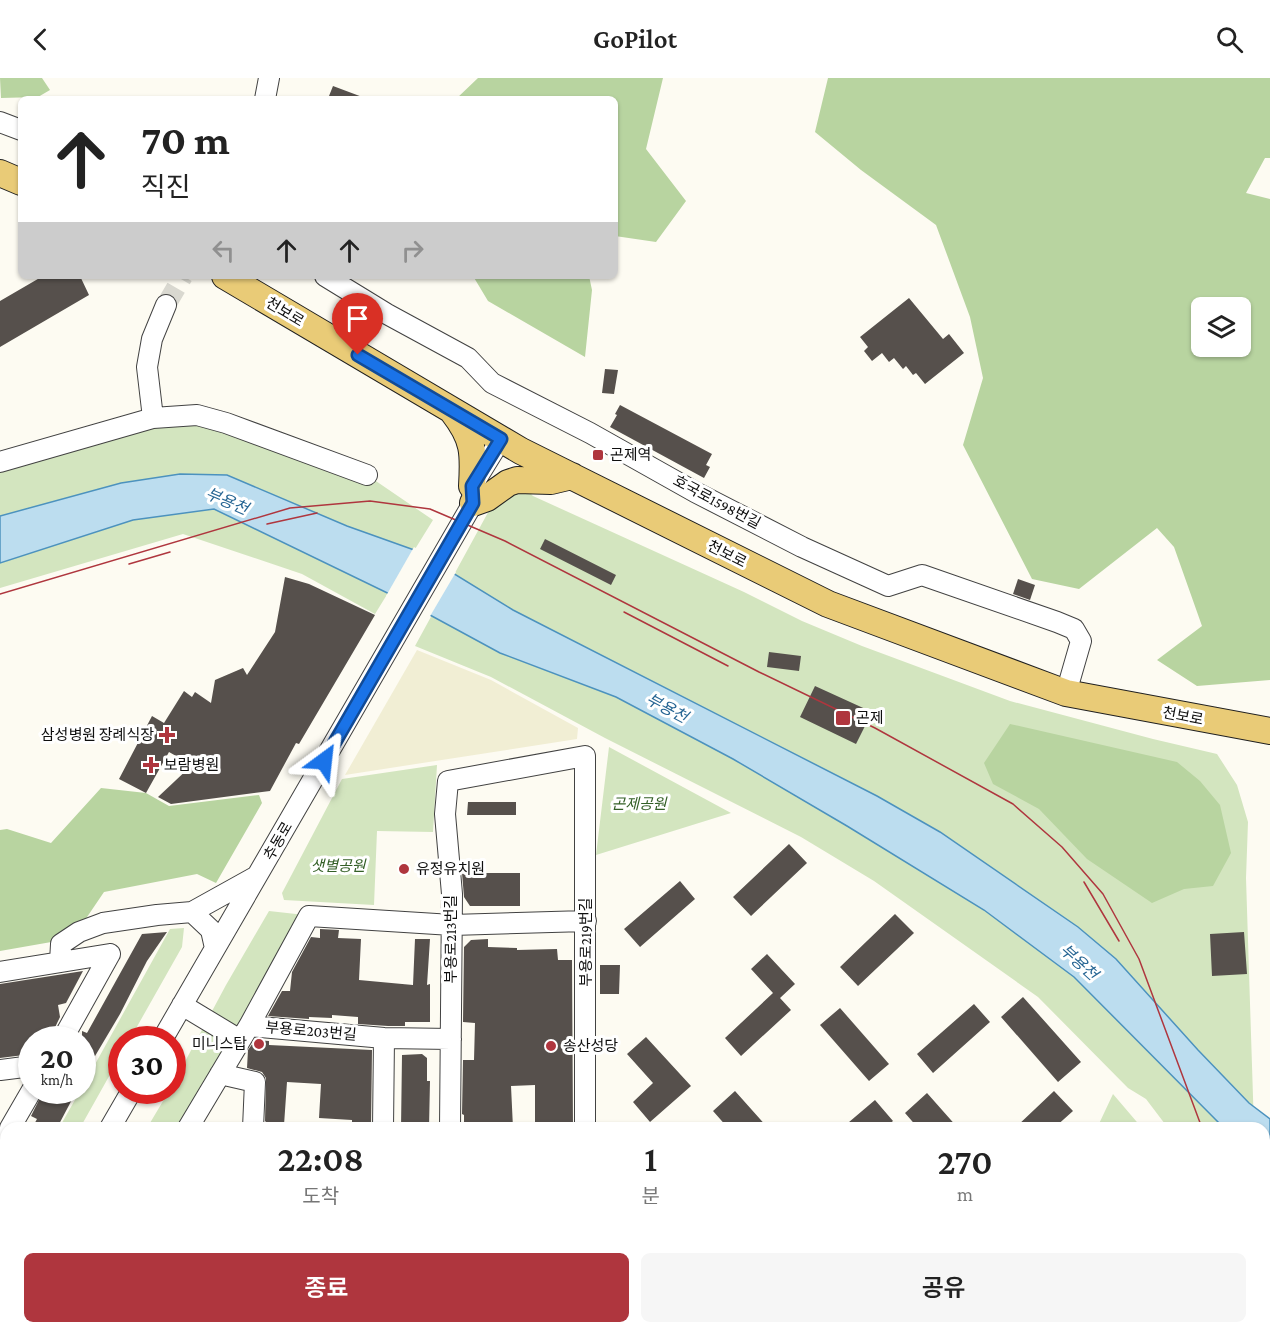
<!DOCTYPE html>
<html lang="ko">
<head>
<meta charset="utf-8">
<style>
  :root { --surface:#fff; --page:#f6f6f6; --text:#222; --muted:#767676; --accent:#af363e }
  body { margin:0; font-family:"Crimson Pro","Noto Sans KR",serif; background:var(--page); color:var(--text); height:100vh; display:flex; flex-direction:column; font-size:22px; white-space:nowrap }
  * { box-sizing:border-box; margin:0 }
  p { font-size:20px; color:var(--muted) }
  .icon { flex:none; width:33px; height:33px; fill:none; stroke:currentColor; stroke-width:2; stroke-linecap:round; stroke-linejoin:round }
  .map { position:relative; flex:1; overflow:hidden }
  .drawer { position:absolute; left:0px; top:1044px; width:1270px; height:212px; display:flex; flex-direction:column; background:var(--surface); border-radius:18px 18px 0 0; box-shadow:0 2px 4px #0004 }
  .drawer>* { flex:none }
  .guide { position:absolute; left:18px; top:18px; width:600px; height:183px; border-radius:9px; box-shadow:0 2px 4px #0004; background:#fff; color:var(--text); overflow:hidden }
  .tools { position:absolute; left:1191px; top:219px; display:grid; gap:12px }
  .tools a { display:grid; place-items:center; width:60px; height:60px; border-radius:9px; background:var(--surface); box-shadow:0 2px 4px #0004; font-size:30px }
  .speed { position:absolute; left:18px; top:948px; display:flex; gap:12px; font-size:30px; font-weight:700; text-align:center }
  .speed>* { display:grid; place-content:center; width:78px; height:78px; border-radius:50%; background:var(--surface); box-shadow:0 2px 4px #0004; line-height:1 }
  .speed small { font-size:15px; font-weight:400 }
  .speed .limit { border:9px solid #d22; background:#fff; color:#111 }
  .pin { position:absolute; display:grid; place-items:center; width:51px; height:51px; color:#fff; margin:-62px -26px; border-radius:50% 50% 50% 0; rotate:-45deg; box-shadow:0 0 6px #0007 }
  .pin .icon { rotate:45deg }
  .me { position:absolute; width:66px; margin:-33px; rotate:30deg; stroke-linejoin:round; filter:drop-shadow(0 0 4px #0008) }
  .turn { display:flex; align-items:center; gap:21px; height:126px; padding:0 24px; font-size:27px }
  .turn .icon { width:78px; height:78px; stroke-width:2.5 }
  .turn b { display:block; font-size:42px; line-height:51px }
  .lanes { display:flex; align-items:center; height:57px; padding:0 24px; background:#0003; justify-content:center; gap:30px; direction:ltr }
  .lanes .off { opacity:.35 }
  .eta { display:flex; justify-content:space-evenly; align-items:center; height:102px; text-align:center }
  .eta b { font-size:36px; font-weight:600; line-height:42px }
  .button { display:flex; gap:12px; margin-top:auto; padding:12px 24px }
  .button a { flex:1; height:69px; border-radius:9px; background:var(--accent); color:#fff; font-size:24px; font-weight:600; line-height:69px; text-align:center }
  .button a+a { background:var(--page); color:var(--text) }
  header { display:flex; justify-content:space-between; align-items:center; height:78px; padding:0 24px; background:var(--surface); font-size:27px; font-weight:600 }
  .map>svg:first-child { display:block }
  .farmland { fill:#f1eed4 }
  .green { fill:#d3e5bf }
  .forest { fill:#b8d4a0; fill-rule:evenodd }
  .water { fill:#bcddef; stroke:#4c92be; stroke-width:1.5 }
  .pier { fill:#fdfbf2 }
  .building { fill:#56504c }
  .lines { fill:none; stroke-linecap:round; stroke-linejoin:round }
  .minor-tunnel { stroke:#d9d8d0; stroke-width:20; stroke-dasharray:20 10; stroke-linecap:butt }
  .minor-casing { stroke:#424242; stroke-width:22 }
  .major-casing { stroke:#202020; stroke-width:28 }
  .minor { stroke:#fff; stroke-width:20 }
  .major { stroke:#e9cb77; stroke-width:26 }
  .tram { stroke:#af363e; stroke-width:1.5 }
  .route-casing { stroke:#114b97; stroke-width:15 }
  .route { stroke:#1a73e8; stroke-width:10 }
  .poi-dot { fill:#af363e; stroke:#fff; stroke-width:2 }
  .labels { text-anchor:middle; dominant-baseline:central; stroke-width:6; stroke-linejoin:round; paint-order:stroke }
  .street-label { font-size:15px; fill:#0f0f0f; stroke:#fff }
  .poi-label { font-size:15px; fill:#0f0f0f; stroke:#fff; text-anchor:start }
  .park-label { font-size:15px; font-style:italic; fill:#335f26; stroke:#fff }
  .water-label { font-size:16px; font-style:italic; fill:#266593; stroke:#fff }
</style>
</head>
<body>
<header><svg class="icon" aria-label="back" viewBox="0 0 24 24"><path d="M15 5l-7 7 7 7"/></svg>GoPilot<svg class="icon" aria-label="search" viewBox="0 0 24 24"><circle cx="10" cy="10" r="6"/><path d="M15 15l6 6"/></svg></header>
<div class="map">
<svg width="1270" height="1255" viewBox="0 0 1270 1255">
  <rect width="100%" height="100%" fill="#fdfbf2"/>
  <path class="farmland" d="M 417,572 L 491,602 L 578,650 L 577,661 L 345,697 Z"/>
  <path class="green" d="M 197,340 L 370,399 L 433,442 L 375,536 L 302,496 L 183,456 L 0,510 L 0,389 L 146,346 Z
    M 514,413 L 530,415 L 533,418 L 744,514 L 802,543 L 862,568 L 1010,623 L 1153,661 L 1217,676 L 1237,707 L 1248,744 L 1246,800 L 1254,1050 L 1168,1050 L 1146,1021 L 1128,1010 L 1038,919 L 874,803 L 801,759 L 605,660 L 491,599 L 415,568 L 497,418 Z
    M 609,669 L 731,735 L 596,777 Z
    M 437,687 L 433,754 L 377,753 L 374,827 L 284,822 L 282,815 L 342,701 Z
    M 269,833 L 305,837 L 182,1050 L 147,1050 L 169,1013 L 172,1012 L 173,1006 L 226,907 Z
    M 184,850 L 182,869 L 130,961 L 122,962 L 121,977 L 80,1050 L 59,1050 L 80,1013 L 82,1012 L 83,1008 L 170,851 Z
    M 1113,1016 L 1142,1050 L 1097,1050 Z
    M 6,1144 L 6,1179 L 0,1185 L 0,1154 Z
    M 1194,1250 L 1257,1250 L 1255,1255 L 1191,1255 Z"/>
  <path class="forest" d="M 0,0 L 42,0 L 50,12 L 38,19 L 1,20 Z
    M 478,0 L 663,0 L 646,71 L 686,123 L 656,164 L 615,158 L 615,21 L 456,21 Z
    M 828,0 L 1270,0 L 1270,80 L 1265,80 L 1246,115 L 1270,121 L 1270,602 L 1197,608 L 1157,582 L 1202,548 L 1174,469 L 1157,450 L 1079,511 L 1032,501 L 963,367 L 983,300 L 970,239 L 936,147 L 861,92 L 815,54 ZM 1202,230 L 1240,230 L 1240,268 L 1202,268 Z
    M 473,198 L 589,198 L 592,212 L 585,279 L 488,223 Z
    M 1010,646 L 1177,684 L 1200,703 L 1220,727 L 1231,775 L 1213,808 L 1184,811 L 1152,825 L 1087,781 L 1039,731 L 993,706 L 984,685 Z
    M 101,710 L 146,715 L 169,728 L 259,717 L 262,725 L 216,805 L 197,796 L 104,814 L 85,842 L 57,863 L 0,873 L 0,752 L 7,751 L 51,765 Z"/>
  <path class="water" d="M 180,396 L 227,397 L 347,448 L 417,473 L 513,532 L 877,718 L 940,754 L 1078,849 L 1116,881 L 1198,972 L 1249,1025 L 1270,1041 L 1270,1095 L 1265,1090 L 1264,1050 L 1224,1050 L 1074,899 L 984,832 L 847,748 L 733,681 L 616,619 L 500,575 L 406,524 L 214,431 L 133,442 L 0,485 L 0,438 L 121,405 Z"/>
  <path class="pier" d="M 414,469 L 456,494 L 429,540 L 386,518 Z"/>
  <path class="building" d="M 333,8 L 365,20 L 365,21 L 338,21 L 329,18 Z
    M 43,198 L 80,198 L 89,217 L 0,269 L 0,223 Z
    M 909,220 L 943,261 L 949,256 L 964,275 L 925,306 L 916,295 L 913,297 L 906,288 L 903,291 L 894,280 L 889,284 L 882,275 L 872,283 L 864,273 L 868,269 L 860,259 Z
    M 605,291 L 618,292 L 614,316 L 602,315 Z
    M 620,327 L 712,376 L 706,387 L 710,389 L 704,400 L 610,349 L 617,337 L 615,336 Z
    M 545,461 L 616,497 L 611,507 L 540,471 Z
    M 285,499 L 309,506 L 375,537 L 299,666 L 296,665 L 270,713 L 171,726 L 158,719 L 192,687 L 169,674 L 146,715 L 119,701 L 152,638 L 164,645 L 184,613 L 192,619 L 195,614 L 211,625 L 215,602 L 243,590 L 247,597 L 275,554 Z
    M 1018,501 L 1035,507 L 1030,522 L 1013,516 Z
    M 769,574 L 801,578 L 799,593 L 767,589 Z
    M 815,608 L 872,634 L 856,666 L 800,639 Z
    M 468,724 L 516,724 L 516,737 L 467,737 Z
    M 789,766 L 807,785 L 751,838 L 733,819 Z
    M 462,795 L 520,795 L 520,828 L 470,828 L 464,819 Z
    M 680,803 L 695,821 L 640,869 L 624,851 Z
    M 895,836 L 914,855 L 858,908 L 840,889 Z
    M 320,851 L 339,852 L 338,860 L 361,861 L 359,902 L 413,907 L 415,861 L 430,861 L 427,907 L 430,906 L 430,944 L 405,944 L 405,948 L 388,948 L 358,946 L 358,939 L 332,937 L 332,940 L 309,939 L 309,941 L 268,938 L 282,913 L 290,913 L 292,894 L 311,859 L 320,860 Z
    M 167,854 L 147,883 L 120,936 L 82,1000 L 82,953 L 87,955 L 142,856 Z
    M 1244,854 L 1247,896 L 1212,898 L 1210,856 Z
    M 488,861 L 488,869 L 517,870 L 517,872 L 557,871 L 558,882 L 572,882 L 573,1050 L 535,1050 L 535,1007 L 511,1008 L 513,1050 L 464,1050 L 464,1037 L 462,1036 L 463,982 L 474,982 L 475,945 L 463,944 L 464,869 L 471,862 Z
    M 767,876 L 795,906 L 780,920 L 791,932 L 741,978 L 725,960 L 773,915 L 751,891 Z
    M 600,887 L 620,887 L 619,916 L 600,916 Z
    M 83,893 L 66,925 L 58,927 L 60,939 L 49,962 L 32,962 L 32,976 L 0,980 L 0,906 Z
    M 1023,919 L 1081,984 L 1058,1004 L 1001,939 Z
    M 974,926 L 990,944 L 933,995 L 917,976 Z
    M 840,930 L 889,986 L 869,1003 L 820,947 Z
    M 646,959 L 691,1008 L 650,1044 L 633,1024 L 653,1005 L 627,976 Z
    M 255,962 L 269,963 L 269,967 L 372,972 L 371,1050 L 352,1050 L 352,1042 L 319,1040 L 321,1006 L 287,1004 L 284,1047 L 268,1046 L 265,1043 L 266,1000 L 262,994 L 247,990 L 248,972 Z
    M 422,976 L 427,980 L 427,1003 L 430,1003 L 429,1050 L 401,1050 L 402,977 Z
    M 44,1012 L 77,1012 L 57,1050 L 32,1050 L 37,1041 L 31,1038 Z
    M 735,1013 L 768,1050 L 728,1050 L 713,1033 Z
    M 1054,1013 L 1073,1033 L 1054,1050 L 1015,1050 Z
    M 927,1015 L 958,1050 L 918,1050 L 905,1035 Z
    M 875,1022 L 893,1043 L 885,1050 L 842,1050 Z"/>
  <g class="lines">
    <path class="minor-tunnel" d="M 166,227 L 183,198"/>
    <defs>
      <path id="minor" d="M 265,21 L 269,0
        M 0,44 L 21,52
        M 325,198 L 387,236 L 468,280 L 492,305 L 590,355 L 695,414 L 802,469 L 888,508 L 922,497 L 1057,544 L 1074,551 L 1081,563 L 1066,615
        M 153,340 L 197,337 L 226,345 L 367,397
        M 0,384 L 153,340 L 147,289 L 152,261 L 166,227
        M 192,834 L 211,852 L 215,870
        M 60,884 L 61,866 L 79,854 L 103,845 L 157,837 L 192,834 L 255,799
        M 0,894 L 110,876
        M 182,927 L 240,962
        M 249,948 L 384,960 L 451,961
        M 62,962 L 110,876
        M 162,962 L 473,425 L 472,408 L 501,361
        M 0,992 L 32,988
        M 220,996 L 255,1004 L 253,1050
        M 10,1050 L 32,1012
        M 110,1050 L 132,1012
        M 188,1050 L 249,948 L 309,838 L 452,847 L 586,843
        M 383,1050 L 384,960
        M 450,1050 L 452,816 L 445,736 L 448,703 L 585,678 L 585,1050
        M 0,1067 L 6,1057
        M 0,1209 L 6,1209
        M 0,1244 L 6,1232
        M 486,1250 L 502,1255
        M 582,1250 L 583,1255
        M 240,1255 L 241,1250
        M 357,1255 L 359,1250
        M 439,1255 L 440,1250"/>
      <path id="major" d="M 0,95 L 21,104
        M 225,198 L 521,373 L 828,526 L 1066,615 L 1270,653
        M 453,334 C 474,361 474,375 472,408
        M 473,425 L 487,420 L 508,405 L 517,402 L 551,403 L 572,398"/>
    </defs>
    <use href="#minor" class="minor-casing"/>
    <use href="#major" class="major-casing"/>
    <use href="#minor" class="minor"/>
    <use href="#major" class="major"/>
    <path class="tram" d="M 267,446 L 317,435
      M 129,486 L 170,474
      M 0,516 L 290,430 L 370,423 L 430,431 L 505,463 L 759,594 L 875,650 L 1013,726 L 1062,769 L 1103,816 L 1139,881 L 1202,1050
      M 624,534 L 728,588
      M 1084,804 L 1119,863
      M 1264,1186 L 1270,1192"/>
  </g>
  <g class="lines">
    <defs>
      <path id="route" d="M 324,683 L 473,425 L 472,408 L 501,361 L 358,277"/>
    </defs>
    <use href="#route" class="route-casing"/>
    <use href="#route" class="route"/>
  </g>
  <g class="poi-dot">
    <rect x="592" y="371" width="12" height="12" rx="3"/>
    <rect x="835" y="632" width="16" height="16" rx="3"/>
    <path d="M164 648h6v6h6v6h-6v6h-6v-6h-6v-6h6z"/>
    <path d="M148 678h6v6h6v6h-6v6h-6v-6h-6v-6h6z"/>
    <circle cx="404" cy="791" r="6"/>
    <circle cx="259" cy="966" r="6"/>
    <circle cx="551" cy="968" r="6"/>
  </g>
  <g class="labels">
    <g class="street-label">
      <text transform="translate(285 234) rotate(31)">천보로</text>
      <text transform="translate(717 424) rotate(28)">호국로1598번길</text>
      <text transform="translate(727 476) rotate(27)">천보로</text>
      <text transform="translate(1183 638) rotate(11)">천보로</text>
      <text transform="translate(278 763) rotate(-60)">추동로</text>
      <text transform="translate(451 861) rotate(-90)">부용로213번길</text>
      <text transform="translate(586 864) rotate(-90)">부용로219번길</text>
      <text transform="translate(311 953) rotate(5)">부용로203번길</text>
    </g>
    <g class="poi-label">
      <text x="610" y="377">곤제역</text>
      <text x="856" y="640">곤제</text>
      <text x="154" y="657" text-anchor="end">삼성병원 장례식장</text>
      <text x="164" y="687">보람병원</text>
      <text x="416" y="791">유정유치원</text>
      <text x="247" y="966" text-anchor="end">미니스탑</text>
      <text x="563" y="968">송산성당</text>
    </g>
    <g class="park-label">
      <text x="639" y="726">곤제공원</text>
      <text x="338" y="788">샛별공원</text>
    </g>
    <g class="water-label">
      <text transform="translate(227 423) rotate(23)">부용천</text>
      <text transform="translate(667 630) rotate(28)">부용천</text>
      <text transform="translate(1079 884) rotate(42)">부용천</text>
    </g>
  </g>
</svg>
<div class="tools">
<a><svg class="icon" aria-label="layers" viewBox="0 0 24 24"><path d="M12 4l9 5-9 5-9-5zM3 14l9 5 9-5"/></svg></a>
</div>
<div class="speed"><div>20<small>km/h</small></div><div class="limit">30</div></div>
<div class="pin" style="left:358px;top:277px;background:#d93025"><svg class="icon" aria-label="arrive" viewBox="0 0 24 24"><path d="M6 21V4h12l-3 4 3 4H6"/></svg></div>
<svg class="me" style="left:324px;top:683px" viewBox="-20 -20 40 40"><path d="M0-17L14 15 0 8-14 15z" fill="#1a73e8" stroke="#fff" stroke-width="4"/></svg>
<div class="guide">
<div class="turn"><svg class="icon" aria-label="ahead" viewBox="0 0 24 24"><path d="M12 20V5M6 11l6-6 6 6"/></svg><div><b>70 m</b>직진</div></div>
<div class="lanes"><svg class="icon off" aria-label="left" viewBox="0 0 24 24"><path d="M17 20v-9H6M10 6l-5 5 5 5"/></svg><svg class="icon" aria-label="ahead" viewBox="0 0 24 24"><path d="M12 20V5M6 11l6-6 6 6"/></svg><svg class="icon" aria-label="ahead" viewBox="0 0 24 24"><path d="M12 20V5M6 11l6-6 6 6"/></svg><svg class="icon off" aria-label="right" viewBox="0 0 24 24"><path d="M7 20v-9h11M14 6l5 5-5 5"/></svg></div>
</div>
<section class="drawer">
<div class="eta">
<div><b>22:08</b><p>도착</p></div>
<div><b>1</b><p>분</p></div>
<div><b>270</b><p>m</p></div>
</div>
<div class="button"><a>종료</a><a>공유</a></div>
</section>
</div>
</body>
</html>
